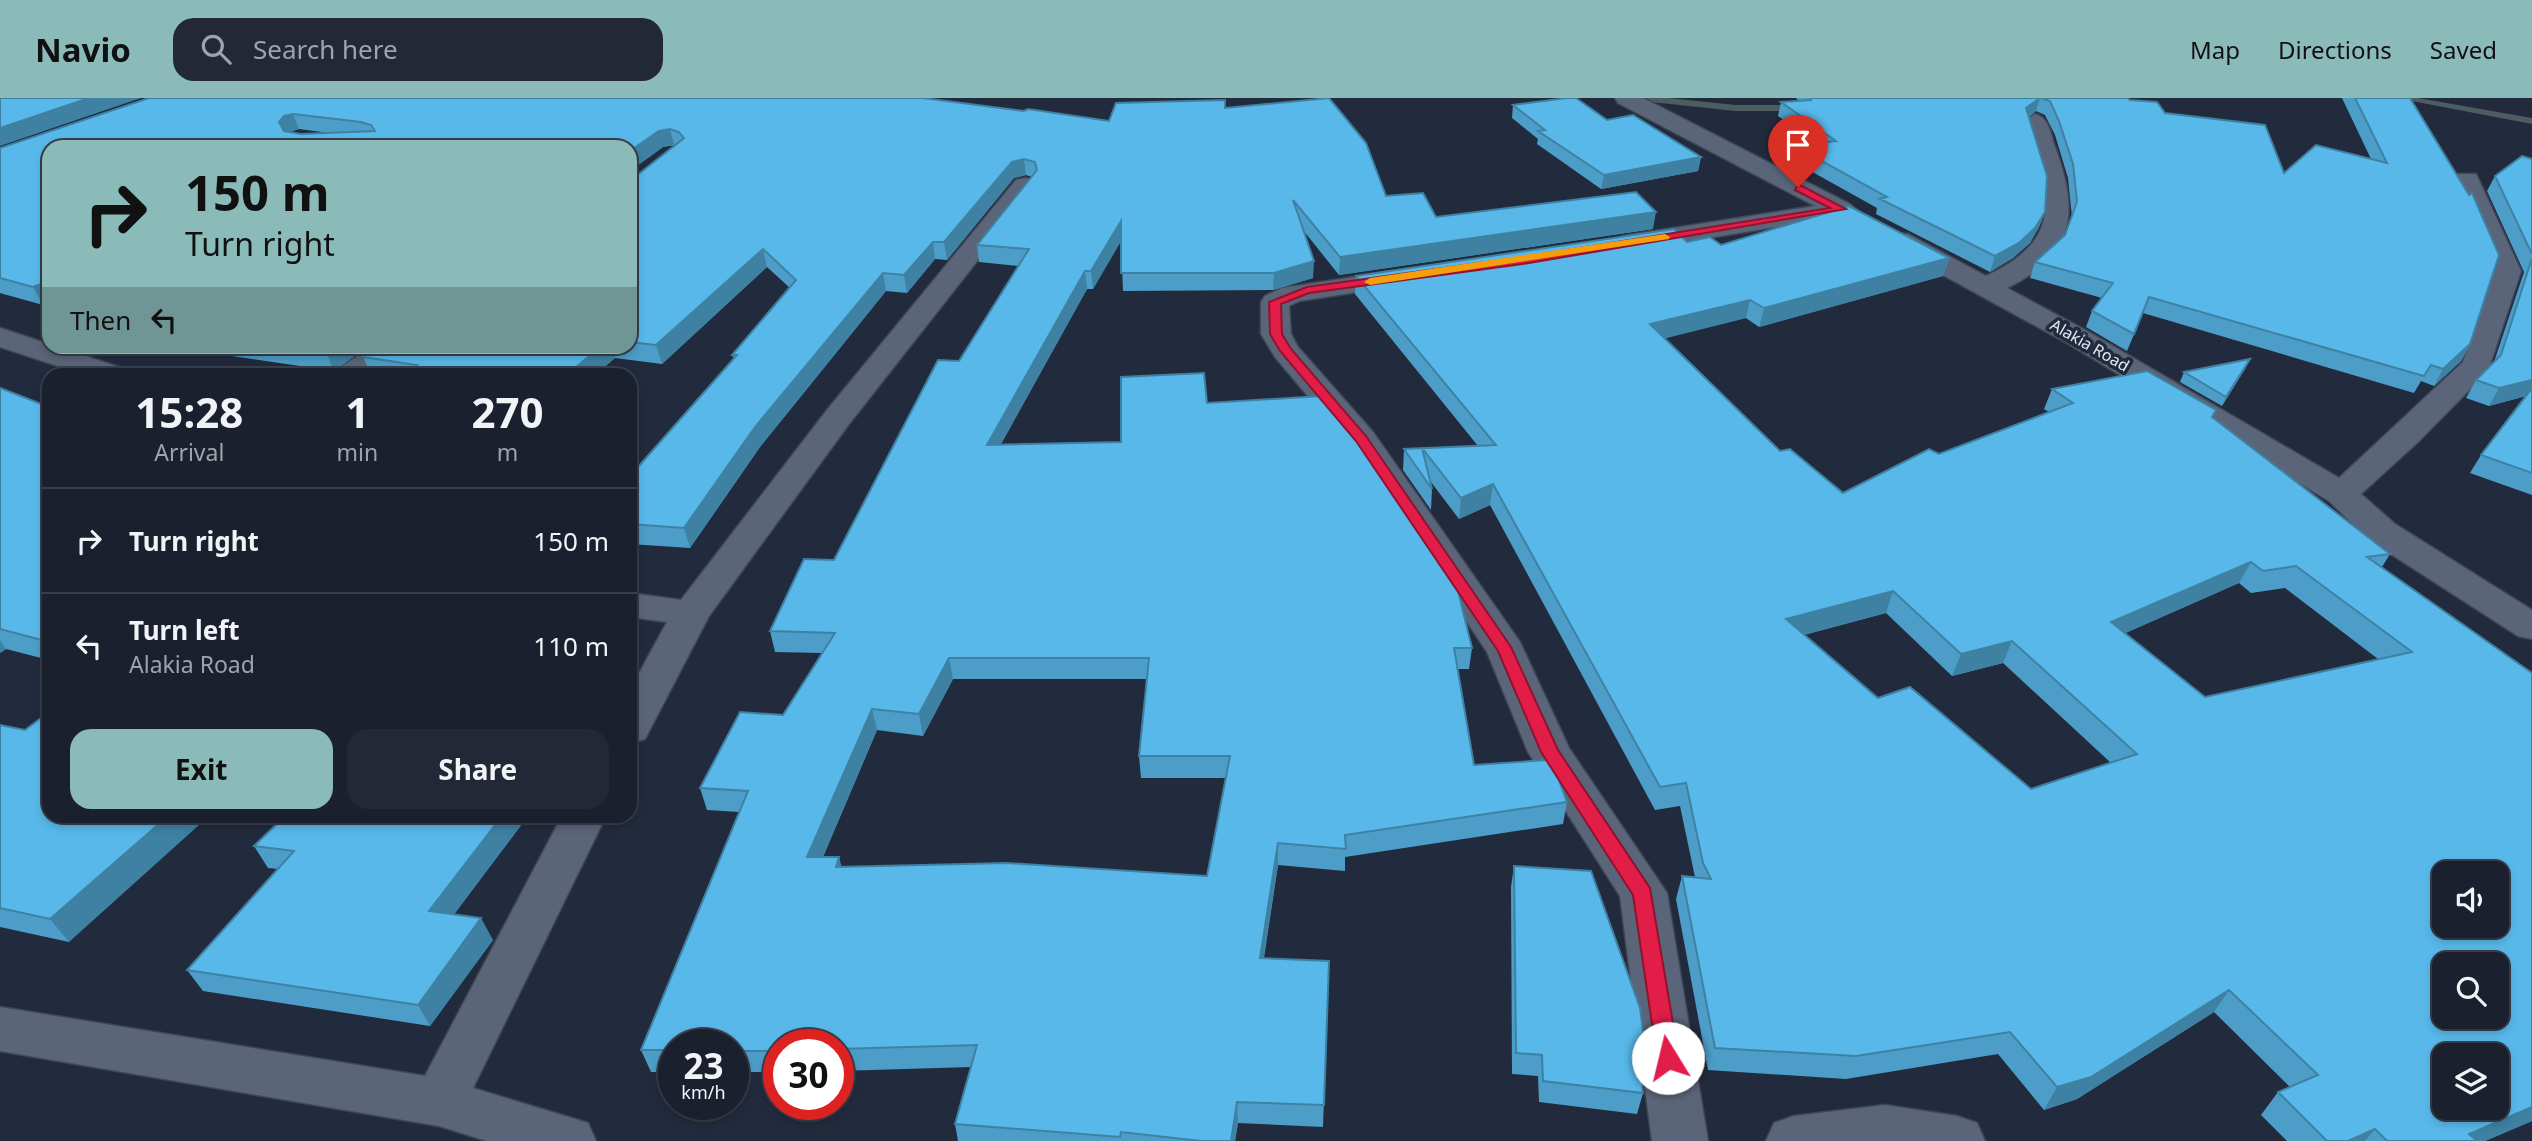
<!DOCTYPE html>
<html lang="en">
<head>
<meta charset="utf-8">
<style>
  :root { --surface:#1a202e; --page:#232836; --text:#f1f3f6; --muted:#9fa3aa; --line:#383e4a; --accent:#8bbbb9 }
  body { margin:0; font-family:"Noto Sans",sans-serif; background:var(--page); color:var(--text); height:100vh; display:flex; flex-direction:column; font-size:26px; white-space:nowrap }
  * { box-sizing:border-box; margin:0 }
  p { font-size:23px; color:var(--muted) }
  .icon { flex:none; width:38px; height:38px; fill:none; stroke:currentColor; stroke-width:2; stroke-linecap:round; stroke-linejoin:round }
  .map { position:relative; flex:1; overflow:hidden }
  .sheet { position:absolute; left:42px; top:270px; width:595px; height:455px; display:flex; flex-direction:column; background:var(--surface); border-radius:21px; box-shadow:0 4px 10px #0003,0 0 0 2px var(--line) }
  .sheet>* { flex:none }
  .guide { position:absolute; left:42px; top:42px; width:595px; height:214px; border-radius:21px; box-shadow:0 4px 10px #0003,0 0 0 2px var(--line); background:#8bbbb9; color:#111; overflow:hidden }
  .buttons { position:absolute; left:2432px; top:763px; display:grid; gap:14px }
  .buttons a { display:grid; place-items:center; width:77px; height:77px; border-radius:14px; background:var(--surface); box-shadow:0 4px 10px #0003,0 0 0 2px var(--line); font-size:35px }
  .speed { position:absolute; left:658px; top:931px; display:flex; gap:14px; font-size:35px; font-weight:700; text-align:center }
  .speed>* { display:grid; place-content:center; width:91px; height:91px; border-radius:50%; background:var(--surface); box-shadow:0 4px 10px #0003,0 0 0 2px var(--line); line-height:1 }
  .speed small { font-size:18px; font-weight:400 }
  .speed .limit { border:10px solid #d22; background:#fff; color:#111 }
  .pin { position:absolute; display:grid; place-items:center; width:60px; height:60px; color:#fff; margin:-72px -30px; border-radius:50% 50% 50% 0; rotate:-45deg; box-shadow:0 0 7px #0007 }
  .pin .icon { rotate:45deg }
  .me { position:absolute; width:77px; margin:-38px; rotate:351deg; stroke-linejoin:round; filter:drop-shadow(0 0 5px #0008) }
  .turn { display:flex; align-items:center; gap:24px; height:147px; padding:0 28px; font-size:32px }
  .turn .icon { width:91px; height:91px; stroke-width:2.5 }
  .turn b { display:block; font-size:49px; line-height:60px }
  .then { display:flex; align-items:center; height:66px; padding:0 28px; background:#0003; gap:14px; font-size:26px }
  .eta { display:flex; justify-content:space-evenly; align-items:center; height:119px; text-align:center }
  .eta b { font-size:42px; font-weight:700; line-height:49px }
  .button { display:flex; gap:14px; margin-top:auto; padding:14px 28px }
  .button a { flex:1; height:80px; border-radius:21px; background:var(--accent); color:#111; font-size:28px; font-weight:700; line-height:80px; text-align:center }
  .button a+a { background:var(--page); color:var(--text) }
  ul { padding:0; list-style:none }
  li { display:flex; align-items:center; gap:21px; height:105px; padding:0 28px; border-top:2px solid var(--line) }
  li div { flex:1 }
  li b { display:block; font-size:26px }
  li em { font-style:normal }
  header { display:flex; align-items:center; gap:42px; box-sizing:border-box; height:98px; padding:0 35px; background:var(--accent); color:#111 }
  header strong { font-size:33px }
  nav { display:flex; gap:38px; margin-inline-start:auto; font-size:24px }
  .search { width:490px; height:63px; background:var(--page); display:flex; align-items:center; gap:18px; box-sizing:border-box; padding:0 24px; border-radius:21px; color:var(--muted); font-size:26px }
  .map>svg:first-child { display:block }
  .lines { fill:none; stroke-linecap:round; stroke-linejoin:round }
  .stream { fill:#4e5b60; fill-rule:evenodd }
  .minor-casing { stroke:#3f4655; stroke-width:3 }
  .minor { fill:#5b6579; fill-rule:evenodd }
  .wall { fill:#4c9ec8; fill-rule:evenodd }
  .shaded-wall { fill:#3e81a3 }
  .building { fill:#58b8e9; stroke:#3e81a3; stroke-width:2; fill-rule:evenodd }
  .route { fill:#e11d48; stroke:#92132f; stroke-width:2 }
  .slow { fill:#f59e0b }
  .labels { text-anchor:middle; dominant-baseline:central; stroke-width:7; stroke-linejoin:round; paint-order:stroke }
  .far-street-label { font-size:16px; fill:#e2e8f4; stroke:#222b3d }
</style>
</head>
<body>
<header>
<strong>Navio</strong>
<div class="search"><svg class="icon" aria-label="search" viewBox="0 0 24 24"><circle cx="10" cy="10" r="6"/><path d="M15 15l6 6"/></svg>Search here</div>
<nav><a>Map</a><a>Directions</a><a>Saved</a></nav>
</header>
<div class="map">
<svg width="2532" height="1043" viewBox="0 0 2532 1043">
  <rect width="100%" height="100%" fill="#222b3d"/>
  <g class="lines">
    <path class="stream" d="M 1637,0 L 1669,0 L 1735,7 L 1803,7 L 1808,10 L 1803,13 L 1735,13 L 1642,3 Z
      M 2396,0 L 2418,0 L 2532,20 L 2532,26 Z"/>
    <defs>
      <path id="minor" d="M 1615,0 L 1643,0 L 1850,106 L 1859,114 L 1855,119 L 1837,119 L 1629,153 L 1620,151 L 1616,145 L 1620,139 L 1629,137 L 1815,108 L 1618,5 Z
        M 2035,16 C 2049,20 2050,34 2054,46 C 2079,113 2077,156 2007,190 L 2087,233 L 2339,380 L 2463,264 L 2493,173 L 2455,81 L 2458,76 L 2476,76 L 2521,173 L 2488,273 L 2418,344 L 2361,396 L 2395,426 L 2532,512 L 2532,541 L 2518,538 L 2369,442 L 2329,403 L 2067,245 L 1890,148 L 1886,142 L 1890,136 L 1908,136 L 1986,178 C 2069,139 2048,96 2024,23 Z
        M 1025,80 L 1034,82 L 1037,87 L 849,326 L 709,518 L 645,641 L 630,645 L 630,592 L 667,524 L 630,519 L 630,495 L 681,502 L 827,312 L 1016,82 Z
        M 1407,171 L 1417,173 L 1421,179 L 1417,185 L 1299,203 L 1289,208 L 1291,236 L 1298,249 L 1373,334 L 1520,544 L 1569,650 L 1667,795 L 1708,1043 L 1652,1043 L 1620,798 L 1528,654 L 1487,554 L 1349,347 L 1275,259 L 1261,236 L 1261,204 L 1265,198 L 1282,190 Z
        M 0,230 L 122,270 L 126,276 L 82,276 L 0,249 Z
        M 373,248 L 408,248 L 370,276 L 335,276 L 339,270 Z
        M 562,718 L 606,718 L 473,990 L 588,1025 L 596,1043 L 487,1043 L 439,1028 L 0,953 L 0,909 L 425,978 Z
        M 1885,1007 L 1957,1018 L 1977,1025 L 1985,1043 L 1766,1043 L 1774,1025 L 1794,1018 Z"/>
    </defs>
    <use href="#minor" class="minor-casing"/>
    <use href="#minor" class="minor"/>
  </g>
  <path class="wall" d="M 149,0 L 1109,23 L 1225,2 L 1225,10 L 1386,98 L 1436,119 L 1653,131 L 1339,177 L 1303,132 L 1313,180 L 1273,192 L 1123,193 L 1121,142 L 1093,191 L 1087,191 L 1001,346 L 1121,344 L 1207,305 L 1472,550 L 1469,571 L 1458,571 L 1474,667 L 1567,704 L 1563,726 L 1345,759 L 1345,773 L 1278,767 L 1264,860 L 1329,863 L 1323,1029 L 1238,1025 L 1235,1043 L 958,1043 L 955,1026 L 971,969 L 838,973 L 838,947 L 779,947 L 779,974 L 733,974 L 733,947 L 674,947 L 674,974 L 651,974 L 641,952 L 739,714 L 707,712 L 700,690 L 783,617 L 822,555 L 775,554 L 770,533 L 834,462 L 1019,168 L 979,164 L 977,147 L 1032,79 L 1026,77 L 1014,80 L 947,162 L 935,161 L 907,195 L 886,193 L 760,349 L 690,450 L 630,446 L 630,378 L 734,261 L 732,257 L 790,190 L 767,169 L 662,266 L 615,260 L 596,276 L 371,276 L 363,259 L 378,248 L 630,248 L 630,79 L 636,78 L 675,47 L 663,49 L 630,73 L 630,49 L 49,49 L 49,205 L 43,207 L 0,195 L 0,50 ZM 299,31 L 329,35 L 301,36 L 290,34 ZM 953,581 L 1147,581 L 1139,658 L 1141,680 L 1226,680 L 1207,778 L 842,769 L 823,759 L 877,632 L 923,638 Z
    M 1796,0 L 2127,0 L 2130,2 L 2165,15 L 2284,75 L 2371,61 L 2342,0 L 2410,0 L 2470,246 L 2461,263 L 2434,288 L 2421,283 L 2414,295 L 2143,215 L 2127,253 L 2086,229 L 2092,213 L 2102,200 L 2030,180 L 2035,164 L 2065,137 L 2072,119 L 2068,80 L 2055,37 L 2045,17 L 2036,13 L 2029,19 L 2045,114 L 2039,129 L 2030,145 L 2013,160 L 1990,174 L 1876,116 L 1877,110 L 1791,62 L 1795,48 L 1816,45 L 1778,18 L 1781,4 L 1799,3 Z
    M 1513,7 L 1607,22 L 1701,59 L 1698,73 L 1601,91 L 1537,46 L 1538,41 L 1512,20 Z
    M 2532,61 L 2532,397 L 2470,375 L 2481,357 L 2526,298 L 2489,308 L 2466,300 L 2476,282 L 2494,264 L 2524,174 L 2487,93 L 2495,78 Z
    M 1687,144 L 1949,160 L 1943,178 L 1759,229 L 1746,220 L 1665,240 L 1780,353 L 1843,395 L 1939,356 L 2049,314 L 2044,311 L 2052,291 L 2212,319 L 2390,456 L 2382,469 L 2532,575 L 2532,1023 L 2485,1043 L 2287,1043 L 2261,1017 L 2278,994 L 2290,989 L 2214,914 L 2077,1001 L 2044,1012 L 1998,956 L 1846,981 L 1708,972 L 1676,801 L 1682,778 L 1695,779 L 1680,708 L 1655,712 L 1490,407 L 1459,421 L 1431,384 L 1432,391 L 1431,412 L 1403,372 L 1404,351 L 1478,348 L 1355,196 L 1356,178 ZM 2239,485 L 2251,495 L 2285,490 L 2378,561 L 2205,599 L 2125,535 ZM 1886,515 L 1952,578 L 2003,565 L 2111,665 L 2031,691 L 1878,600 L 1804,537 Z
    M 214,248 L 368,248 L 334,273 L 218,256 Z
    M 2250,261 L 2245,271 L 2222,308 L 2180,284 L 2184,274 Z
    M 0,290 L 49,309 L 49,562 L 6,551 L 0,555 Z
    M 0,627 L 69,844 L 0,829 Z
    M 528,718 L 454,816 L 493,842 L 430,928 L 203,893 L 187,872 L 278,771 L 268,770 L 254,748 Z
    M 1514,768 L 1645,947 L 1641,964 L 1643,995 L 1637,1016 L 1539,1004 L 1538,978 L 1512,976 L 1511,789 Z"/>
  <path class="shaded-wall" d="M 89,0 L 141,0 L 0,48 L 0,30 Z
    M 2040,0 L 2036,13 L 2022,24 L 2026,10 Z
    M 293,16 L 299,31 L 290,33 L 286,40 L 279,24 L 284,18 Z
    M 670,31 L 674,46 L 663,49 L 630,73 L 630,53 L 659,33 Z
    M 1701,59 L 1698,73 L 1601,91 L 1604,77 Z
    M 1024,61 L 1026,77 L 1014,80 L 947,162 L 944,144 L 1012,64 Z
    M 1656,114 L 1653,131 L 1339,177 L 1340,159 Z
    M 2045,114 L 2039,129 L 2030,145 L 2013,160 L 1990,174 L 1995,158 Z
    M 1121,123 L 1123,140 L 1093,191 L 1091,173 Z
    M 933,144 L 935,161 L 907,195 L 904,177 Z
    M 763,151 L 767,169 L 662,266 L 656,247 Z
    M 1949,160 L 1943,178 L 1759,229 L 1764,210 Z
    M 1314,163 L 1313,180 L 1273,192 L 1274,175 Z
    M 1085,173 L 1087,191 L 990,366 L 987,347 Z
    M 883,175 L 886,193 L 760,349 L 690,450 L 684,430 L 755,329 Z
    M 49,183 L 49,205 L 43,207 L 33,189 Z
    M 1750,202 L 1746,220 L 1647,245 L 1650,226 Z
    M 2470,246 L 2461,263 L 2434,288 L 2443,271 Z
    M 333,248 L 368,248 L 334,273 L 326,254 Z
    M 601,248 L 612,248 L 615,260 L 596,276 L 568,276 Z
    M 2250,261 L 2245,271 L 2222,308 L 2226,299 Z
    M 2532,282 L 2532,293 L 2530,297 L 2489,308 L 2499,290 Z
    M 1493,386 L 1490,407 L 1459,421 L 1461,400 Z
    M 2251,464 L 2239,485 L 2101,546 L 2111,524 Z
    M 1893,493 L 1886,515 L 1780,543 L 1786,521 Z
    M 0,542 L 6,551 L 0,555 Z
    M 2012,543 L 2003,565 L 1952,578 L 1961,556 Z
    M 949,560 L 953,581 L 923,638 L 919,616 Z
    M 872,611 L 877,632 L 814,780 L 807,759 Z
    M 168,718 L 209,718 L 69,844 L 50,821 Z
    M 502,718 L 528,718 L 441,834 L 429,813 Z
    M 1278,745 L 1278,767 L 1260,882 L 1260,860 Z
    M 839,759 L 845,781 L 836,769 Z
    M 481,820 L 493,842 L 430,928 L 418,907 Z
    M 2229,892 L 2214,914 L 2077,1001 L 2044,1012 L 2057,989 Z
    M 1237,1004 L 1238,1025 L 1235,1043 L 1231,1043 Z
    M 2532,1009 L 2532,1023 L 2485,1043 L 2463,1043 L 2469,1036 Z
    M 2375,1031 L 2365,1043 L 2348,1043 Z"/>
  <path class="building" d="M 0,0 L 89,0 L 0,30 Z
    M 149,0 L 923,0 L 1024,13 L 1028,11 L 1109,23 L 1116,5 L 1225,2 L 1225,10 L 1329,0 L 1366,45 L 1386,98 L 1423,95 L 1436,119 L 1636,94 L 1656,114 L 1340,159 L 1293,102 L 1314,163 L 1274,175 L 1121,175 L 1121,123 L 1091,173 L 1085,173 L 987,347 L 1121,344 L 1121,279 L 1204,275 L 1207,305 L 1321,298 L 1348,329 L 1457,489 L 1472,550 L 1454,550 L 1474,667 L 1547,662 L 1557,677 L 1567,704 L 1345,737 L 1346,751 L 1278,745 L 1260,860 L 1329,863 L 1324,1007 L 1237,1004 L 1231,1043 L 1201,1043 L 1121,1034 L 1120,1039 L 955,1026 L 977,947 L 838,951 L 838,947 L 779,947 L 779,952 L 769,953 L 733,953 L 733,947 L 674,947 L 674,952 L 641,952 L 748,693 L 700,690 L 740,614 L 783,617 L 835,535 L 770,533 L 804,461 L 834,462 L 938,262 L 959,263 L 1029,151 L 977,147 L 1037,72 L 1035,64 L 1024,61 L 1012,64 L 944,144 L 933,144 L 904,177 L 883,175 L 755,329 L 684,430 L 630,426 L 630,378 L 737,257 L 732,257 L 796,182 L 763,151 L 656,247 L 630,244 L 630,79 L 636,78 L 684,40 L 679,34 L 670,31 L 659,33 L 630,53 L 630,49 L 49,49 L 49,183 L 33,189 L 0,180 L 0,50 ZM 293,16 L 361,24 L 371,27 L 375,33 L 301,36 L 284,33 L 279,24 L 284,18 ZM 949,560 L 1149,560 L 1139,658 L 1230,658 L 1207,778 L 1007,765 L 836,769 L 839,759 L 807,759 L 872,611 L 919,616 Z
    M 1567,0 L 1576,0 L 1607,22 L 1633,17 L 1701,59 L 1604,77 L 1538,33 L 1545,32 L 1513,7 Z
    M 1810,0 L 2040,0 L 2026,10 L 2047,78 L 2045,114 L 2035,130 L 2019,145 L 1995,158 L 1880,101 L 1887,99 L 1795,48 L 1836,43 L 1781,4 L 1811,2 Z
    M 2041,0 L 2127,0 L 2130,2 L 2157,4 L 2165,15 L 2265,27 L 2284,75 L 2316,47 L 2387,65 L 2355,0 L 2410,0 L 2469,97 L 2472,95 L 2499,157 L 2470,246 L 2443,271 L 2431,267 L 2424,278 L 2149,199 L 2134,236 L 2092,213 L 2113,185 L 2035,164 L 2065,137 L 2077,104 L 2073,66 L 2059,23 L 2050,3 Z
    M 2522,58 L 2532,61 L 2532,156 L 2495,78 Z
    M 1849,108 L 1949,160 L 1764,210 L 1750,202 L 1650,226 L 1780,353 L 1790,351 L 1843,395 L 1929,351 L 1939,356 L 2073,305 L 2052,291 L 2147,273 L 2216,312 L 2212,319 L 2390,456 L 2367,459 L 2532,575 L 2532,1009 L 2469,1036 L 2477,1043 L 2387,1043 L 2375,1031 L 2348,1043 L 2327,1043 L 2278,994 L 2318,977 L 2229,892 L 2091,979 L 2057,989 L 2010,934 L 1856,958 L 1715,950 L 1682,778 L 1711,781 L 1703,765 L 1686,685 L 1660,689 L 1493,386 L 1461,400 L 1422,350 L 1432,391 L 1404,351 L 1496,347 L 1356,178 L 1674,131 L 1687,144 L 1710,139 L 1721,147 ZM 2251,464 L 2263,473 L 2296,468 L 2412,554 L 2205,599 L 2111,524 ZM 1893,493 L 1961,556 L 2012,543 L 2137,656 L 2031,691 L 1910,589 L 1878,600 L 1786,521 ZM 2445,775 L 2497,775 L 2497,828 L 2445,828 ZM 2445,866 L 2497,866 L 2497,919 L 2445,919 ZM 2445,957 L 2497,957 L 2497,1010 L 2445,1010 Z
    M 2532,160 L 2532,282 L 2499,290 L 2476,282 L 2501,257 Z
    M 286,248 L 333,248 L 326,254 Z
    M 378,248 L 601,248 L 568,276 L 401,276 L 417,267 L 363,259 Z
    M 2250,261 L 2226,299 L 2184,274 Z
    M 0,290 L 49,309 L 49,544 L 0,531 Z
    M 2532,290 L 2532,375 L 2481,357 Z
    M 49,614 L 49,718 L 168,718 L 50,821 L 0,810 L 0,627 L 25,632 Z
    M 285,718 L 502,718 L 429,813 L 481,820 L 418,907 L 187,872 L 294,753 L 254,748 Z
    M 1514,768 L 1591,773 L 1640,910 L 1645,947 L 1639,947 L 1643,995 L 1543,983 L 1542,957 L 1516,955 Z"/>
  <path class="route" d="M 1798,86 L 1846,111 L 1529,165 L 1309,195 L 1281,206 L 1282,236 L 1291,251 L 1366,338 L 1511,549 L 1558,652 L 1650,790 L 1679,960 L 1675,967 L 1668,970 L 1660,967 L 1657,960 L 1633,797 L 1541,654 L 1498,553 L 1356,343 L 1280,253 L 1270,236 L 1269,204 L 1307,189 L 1529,158 L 1830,110 L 1795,92 Z"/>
  <path class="slow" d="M 1665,136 L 1670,139 L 1669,141 L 1370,187 L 1364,184 L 1370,180 Z"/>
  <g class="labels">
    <g class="far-street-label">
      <text transform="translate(2090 247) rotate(30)">Alakia Road</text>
    </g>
  </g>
</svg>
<div class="buttons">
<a><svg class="icon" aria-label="sound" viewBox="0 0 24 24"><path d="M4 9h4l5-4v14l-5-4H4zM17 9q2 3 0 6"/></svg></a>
<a><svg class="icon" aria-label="search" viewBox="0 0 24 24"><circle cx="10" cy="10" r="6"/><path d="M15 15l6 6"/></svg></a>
<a><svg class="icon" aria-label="layers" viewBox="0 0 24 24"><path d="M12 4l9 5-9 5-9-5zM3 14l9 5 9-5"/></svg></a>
</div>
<div class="speed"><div>23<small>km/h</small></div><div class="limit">30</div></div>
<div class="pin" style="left:1798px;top:89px;background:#d93025"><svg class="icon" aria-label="arrive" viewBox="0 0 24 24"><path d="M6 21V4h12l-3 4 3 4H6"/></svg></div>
<svg class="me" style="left:1668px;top:960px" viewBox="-20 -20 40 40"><circle r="19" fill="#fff"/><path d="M0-13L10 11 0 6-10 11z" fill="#e11d48"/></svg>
<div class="guide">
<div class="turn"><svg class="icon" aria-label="right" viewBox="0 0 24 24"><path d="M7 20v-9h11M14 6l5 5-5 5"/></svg><div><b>150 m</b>Turn right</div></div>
<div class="then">Then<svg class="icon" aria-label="left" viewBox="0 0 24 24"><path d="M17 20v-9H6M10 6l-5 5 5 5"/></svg></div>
</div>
<section class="sheet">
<div class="eta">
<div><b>15:28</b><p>Arrival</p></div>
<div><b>1</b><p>min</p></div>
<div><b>270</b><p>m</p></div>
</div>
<ul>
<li><svg class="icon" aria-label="right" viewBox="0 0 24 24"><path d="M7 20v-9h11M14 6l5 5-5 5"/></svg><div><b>Turn right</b></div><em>150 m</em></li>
<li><svg class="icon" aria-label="left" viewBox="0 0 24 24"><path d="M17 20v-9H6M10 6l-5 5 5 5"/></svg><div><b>Turn left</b><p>Alakia Road</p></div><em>110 m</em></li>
</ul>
<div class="button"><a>Exit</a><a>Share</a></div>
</section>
</div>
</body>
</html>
